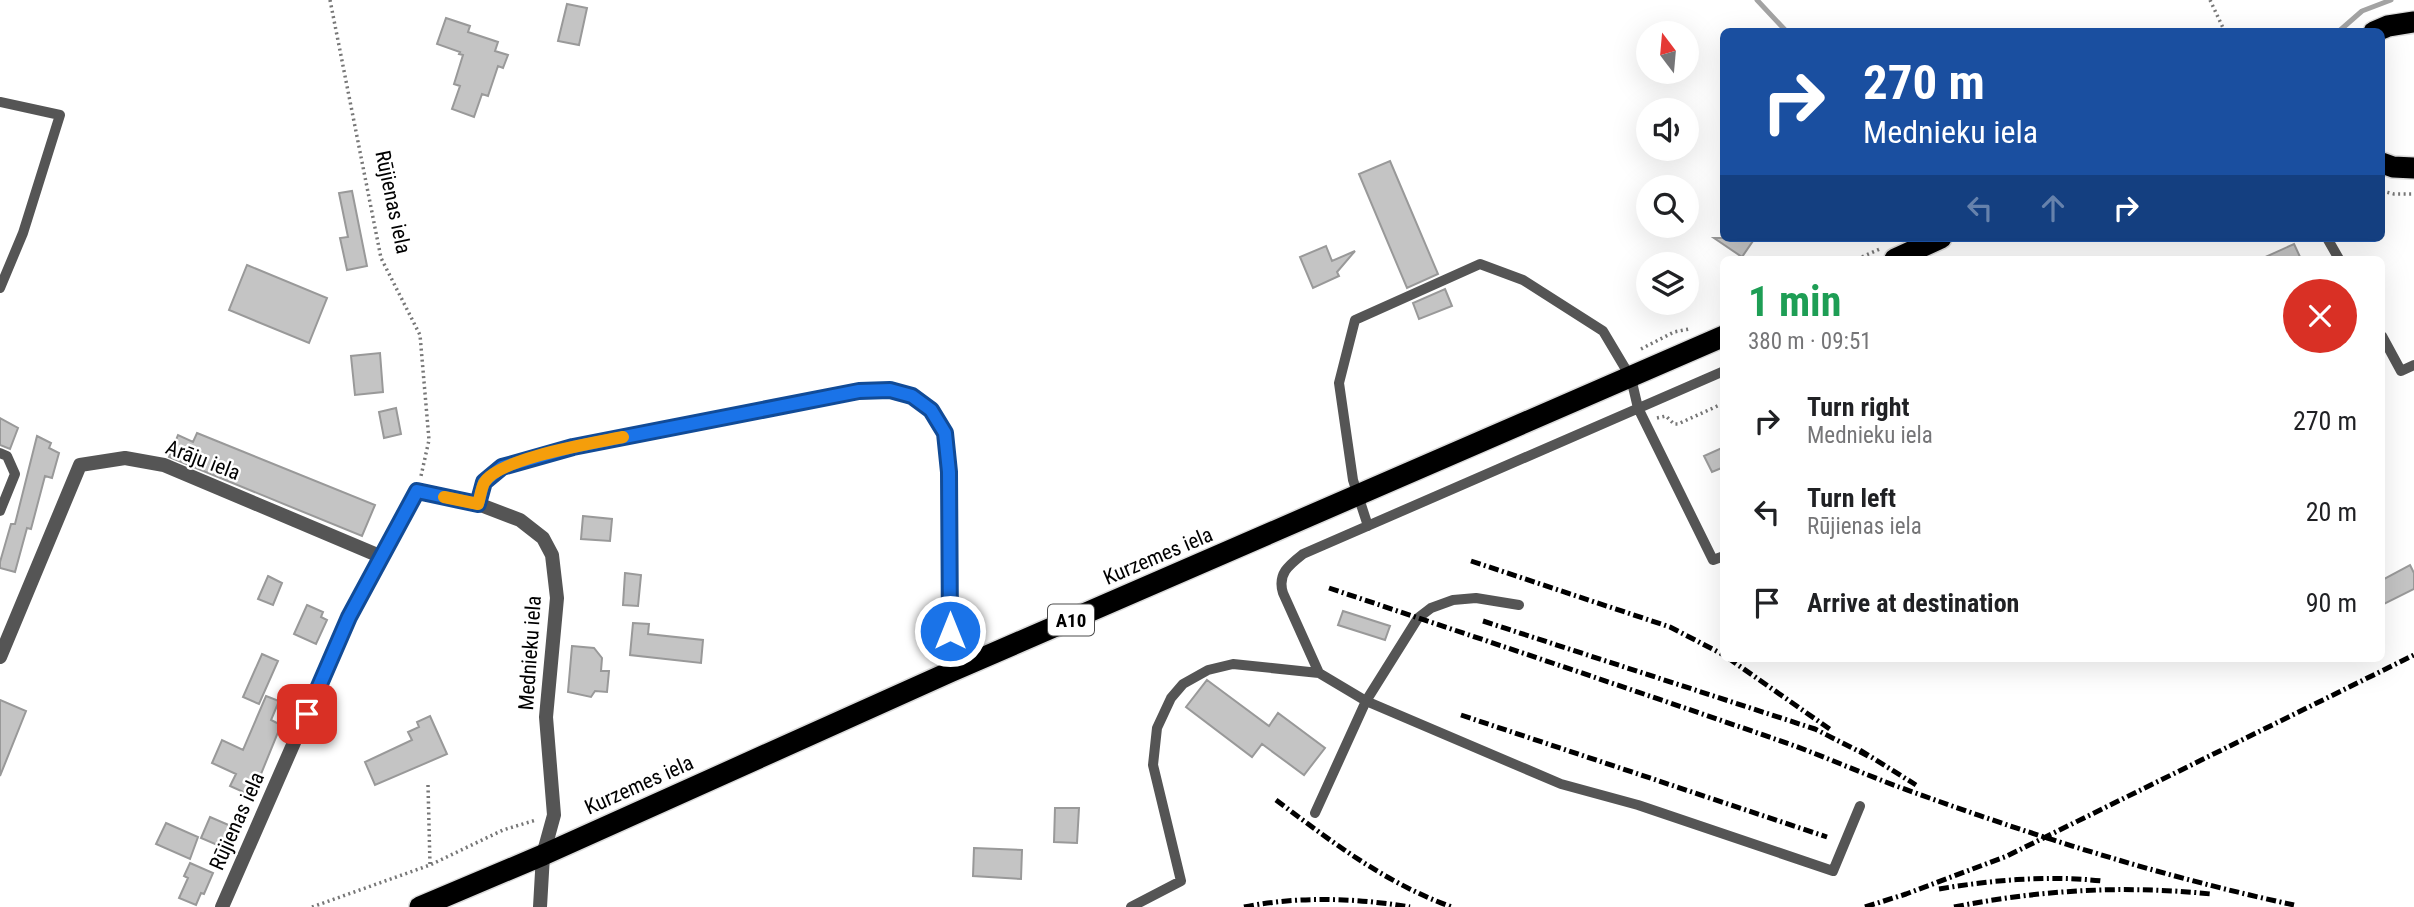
<!DOCTYPE html>
<html lang="en">
<head>
<meta charset="utf-8">
<style>
  :root { --surface:#fff; --page:#f2f2f2; --text:#202124; --muted:#757577 }
  body { margin:0; font-family:"Roboto Condensed",sans-serif; background:var(--page); color:var(--text); height:100vh; display:flex; flex-direction:column; font-size:26px; white-space:nowrap }
  * { box-sizing:border-box; margin:0 }
  p { font-size:23px; color:var(--muted) }
  .icon { flex:none; width:38px; height:38px; fill:none; stroke:currentColor; stroke-width:2; stroke-linecap:round; stroke-linejoin:round }
  .map { position:relative; flex:1; overflow:hidden }
  .details { position:absolute; left:1720px; top:256px; width:665px; height:406px; display:flex; flex-direction:column; background:var(--surface); border-radius:10px; box-shadow:0 7px 28px #0002 }
  .details>* { flex:none }
  .hud { position:absolute; left:1720px; top:28px; width:665px; height:214px; border-radius:10px; box-shadow:0 7px 28px #0002; background:#1a4fa0; color:#fff; overflow:hidden }
  .needle { width:46px; rotate:344deg }
  .buttons { position:absolute; left:1636px; top:21px; display:grid; gap:14px }
  .buttons a { display:grid; place-items:center; width:63px; height:63px; border-radius:50%; background:var(--surface); box-shadow:0 7px 28px #0002; font-size:35px }
  .pin { position:absolute; display:grid; place-items:center; width:60px; height:60px; color:#fff; margin:-30px; border-radius:14px; box-shadow:0 4px 10px #0006 }
  .me { position:absolute; width:77px; margin:-38px; rotate:0deg; stroke-linejoin:round; filter:drop-shadow(0 0 5px #0008) }
  .turn { display:flex; align-items:center; gap:24px; height:147px; padding:0 28px; font-size:32px }
  .turn .icon { width:91px; height:91px; stroke-width:2.5 }
  .turn b { display:block; font-size:49px; line-height:60px }
  .lanes { display:flex; align-items:center; height:66px; padding:0 28px; background:#0003; justify-content:center; gap:35px; direction:ltr }
  .lanes .off { opacity:.35 }
  .round { display:grid; place-items:center; flex:none; width:74px; height:74px; border-radius:37px; background:var(--page) }
  .overview { display:flex; align-items:center; justify-content:space-between; height:119px; padding:0 28px }
  h1 { font-size:42px; font-weight:700; line-height:52px; color:#1e9e55 }
  ul { padding:0; list-style:none }
  li { display:flex; align-items:center; gap:21px; height:91px; padding:0 28px }
  li div { flex:1 }
  li b { display:block; font-size:26px }
  li em { font-style:normal }
  .map>svg:first-child { display:block }
  .lines { fill:none; stroke-linecap:round; stroke-linejoin:round }
  .stream { stroke:#a3a3a3; stroke-width:5 }
  .building { fill:#c4c4c4; stroke:#999; stroke-width:2 }
  .highway-casing { stroke:#dbdbdb; stroke-width:24 }
  .path { stroke:#777; stroke-width:3.5; stroke-dasharray:2 3.5; stroke-linecap:butt }
  .lane { stroke:#555; stroke-width:10 }
  .street { stroke:#555; stroke-width:14 }
  .highway { stroke:#000; stroke-width:21 }
  .rail { stroke:#000; stroke-width:5; stroke-dasharray:10 3.5 2 3.5; stroke-linecap:butt }
  .route-casing { stroke:#114b97; stroke-width:18 }
  .route { stroke:#1a73e8; stroke-width:12 }
  .slow { stroke:#f59e0b; stroke-width:12 }
  .labels { text-anchor:middle; dominant-baseline:central; stroke-width:5; stroke-linejoin:round; paint-order:stroke }
  .shield { fill:#fff; stroke:#4c4c4c; stroke-width:2 }
  .shield-label { font-size:19px; font-weight:bold; fill:#000 }
  .street-label { font-size:21px; fill:#000; stroke:#fff }
</style>
</head>
<body>
<div class="map">
<svg width="2414" height="907" viewBox="0 0 2414 907">
  <rect width="100%" height="100%" fill="#fff"/>
  <g class="lines">
    <path class="stream" d="M 1757,0 L 1787,32
      M 2338,32 L 2362,11 L 2391,0"/>
  </g>
  <path class="building" d="M 567,4 L 587,8 L 579,45 L 558,41 Z
    M 446,18 L 470,26 L 468,32 L 498,42 L 495,51 L 508,55 L 503,68 L 498,66 L 488,96 L 482,94 L 474,117 L 452,109 L 460,86 L 454,84 L 463,55 L 459,54 L 460,52 L 437,44 Z
    M 1390,161 L 1438,274 L 1407,288 L 1359,174 Z
    M 352,191 L 367,266 L 347,270 L 340,238 L 348,237 L 339,193 Z
    M 1714,238 L 1755,238 L 1742,257 Z
    M 2294,244 L 2301,259 L 2261,259 Z
    M 1326,246 L 1332,261 L 1355,251 L 1337,272 L 1339,276 L 1313,288 L 1300,257 Z
    M 247,265 L 327,298 L 309,343 L 229,310 Z
    M 1445,289 L 1452,306 L 1419,319 L 1413,303 Z
    M 380,353 L 383,392 L 355,395 L 351,356 Z
    M 396,408 L 401,434 L 384,438 L 379,412 Z
    M 0,418 L 18,428 L 10,449 L 0,445 Z
    M 197,433 L 375,505 L 362,536 L 169,457 L 178,435 L 193,442 Z
    M 37,436 L 51,443 L 49,448 L 59,453 L 52,478 L 45,476 L 31,529 L 27,528 L 15,572 L 0,568 L 0,562 L 11,524 L 15,524 Z
    M 1724,447 L 1724,467 L 1712,472 L 1704,456 Z
    M 583,516 L 612,519 L 610,541 L 581,539 Z
    M 2410,565 L 2414,573 L 2414,589 L 2382,605 L 2382,580 Z
    M 625,573 L 641,575 L 638,606 L 623,605 Z
    M 268,576 L 282,583 L 273,605 L 258,599 Z
    M 307,605 L 323,612 L 321,617 L 327,620 L 316,644 L 294,634 Z
    M 1343,611 L 1390,626 L 1385,640 L 1338,625 Z
    M 633,623 L 649,624 L 648,634 L 703,640 L 701,663 L 630,655 Z
    M 572,646 L 594,648 L 602,658 L 601,671 L 609,671 L 607,692 L 595,691 L 591,697 L 568,692 Z
    M 262,654 L 278,661 L 259,704 L 243,697 Z
    M 1207,680 L 1269,726 L 1278,713 L 1325,748 L 1304,775 L 1262,744 L 1252,757 L 1186,707 Z
    M 266,696 L 279,701 L 271,720 L 281,725 L 252,796 L 230,786 L 236,774 L 212,763 L 222,740 L 243,750 Z
    M 0,700 L 26,711 L 0,776 Z
    M 430,716 L 447,754 L 375,785 L 365,762 L 412,740 L 408,732 L 419,727 L 417,722 Z
    M 1055,808 L 1079,808 L 1077,843 L 1054,842 Z
    M 210,817 L 231,826 L 222,847 L 201,838 Z
    M 166,823 L 198,837 L 190,859 L 156,844 Z
    M 974,848 L 1022,850 L 1021,879 L 973,876 Z
    M 190,863 L 213,873 L 204,894 L 201,893 L 196,905 L 179,898 L 188,878 L 184,876 Z"/>
  <g class="lines">
    <defs>
      <path id="highway" d="M 2374,32 L 2388,26 L 2414,22
        M 2382,163 L 2393,167 L 2414,168
        M 1895,259 L 1941,238
        M 420,907 L 543,855 L 950,672 L 1724,336"/>
    </defs>
    <use href="#highway" class="highway-casing"/>
    <path class="path" d="M 330,0 L 381,258 L 420,335 L 429,440 L 421,476
      M 2210,0 L 2225,32
      M 2382,191 L 2394,194 L 2414,194
      M 1857,259 L 1880,249
      M 1641,349 L 1674,332 L 1689,329
      M 1657,418 L 1666,416 L 1674,424 L 1678,424 L 1724,403
      M 428,785 L 430,865
      M 312,907 L 430,865 L 503,830 L 536,820"/>
    <path class="lane" d="M 0,102 L 60,115 L 23,233 L 0,288
      M 2327,238 L 2339,259
      M 2382,336 L 2401,371 L 2414,365
      M 1724,371 L 1303,554 C 1289,565 1277,574 1283,593 L 1319,673 L 1366,701 L 1561,784 L 1638,805 L 1833,871 L 1860,806
      M 0,453 L 7,456 L 15,474 L 0,511
      M 1368,526 L 1353,480 L 1339,383 L 1355,320 L 1480,264 L 1523,280 L 1603,331 L 1631,378 L 1638,408 L 1713,560 L 1724,556
      M 1315,813 L 1366,701 L 1418,618 L 1431,608 L 1453,600 L 1476,598 L 1519,605
      M 1131,907 L 1181,881 L 1153,765 L 1157,728 L 1171,698 L 1183,684 L 1208,670 L 1233,664 L 1319,673"/>
    <path class="street" d="M 478,504 L 484,482 L 502,467 L 573,447 L 859,391 L 890,390 L 912,396 L 931,410 L 945,433 L 949,472 L 950,672
      M 0,657 L 80,465 L 125,458 L 164,465 L 382,557
      M 222,907 L 349,617 L 417,491 L 478,504 L 520,520 L 543,538 L 552,555 L 557,598 L 546,717 L 554,815 L 543,855 L 540,907"/>
    <use href="#highway" class="highway"/>
    <path class="rail" d="M 1471,561 L 1670,627 L 1724,655
      M 1329,588 C 1484,640 1640,692 1795,746 C 1830,759 1864,774 1899,787 C 2028,834 2159,876 2294,905
      M 1483,621 L 1815,729 L 1868,756
      M 1728,658 L 1831,730
      M 1461,715 L 1827,837
      M 1860,750 L 1916,785
      M 1276,800 C 1332,842 1385,883 1452,907
      M 1939,889 C 1993,880 2047,875 2102,881
      M 1244,907 C 1298,896 1356,898 1410,907
      M 1865,907 L 1906,894 L 2007,856 L 2414,655
      M 1954,907 C 2039,890 2124,885 2211,894"/>
  </g>
  <g class="lines">
    <defs>
      <path id="route" d="M 307,714 L 349,617 L 417,491 L 478,504 L 484,482 L 502,467 L 573,447 L 859,391 L 890,390 L 912,396 L 931,410 L 945,433 L 949,472 L 950,631"/>
    </defs>
    <use href="#route" class="route-casing"/>
    <use href="#route" class="route"/>
    <path class="slow" d="M 444,497 L 478,504 C 480,498 481,489 484,483 C 498,458 594,443 623,437"/>
  </g>
  <g class="labels">
    <rect class="shield" x="1048" y="604.5" width="46" height="31" rx="5"/>
    <g class="shield-label">
      <text x="1071" y="620">A10</text>
    </g>
    <g class="street-label">
      <text transform="translate(393 202) rotate(78)">Rūjienas iela</text>
      <text transform="translate(203 460) rotate(21)">Arāju iela</text>
      <text transform="translate(1158 556) rotate(-23)">Kurzemes iela</text>
      <text transform="translate(530 653) rotate(-86)">Mednieku iela</text>
      <text transform="translate(639 785) rotate(-24)">Kurzemes iela</text>
      <text transform="translate(237 821) rotate(-66)">Rūjienas iela</text>
    </g>
  </g>
</svg>
<div class="buttons">
<a><svg class="needle" viewBox="-14 -14 28 28"><path d="M0-13l5 13h-10z" fill="#e53935"/><path d="M0 13l5-13h-10z" fill="#757577"/></svg></a>
<a><svg class="icon" aria-label="sound" viewBox="0 0 24 24"><path d="M4 9h4l5-4v14l-5-4H4zM17 9q2 3 0 6"/></svg></a>
<a><svg class="icon" aria-label="search" viewBox="0 0 24 24"><circle cx="10" cy="10" r="6"/><path d="M15 15l6 6"/></svg></a>
<a><svg class="icon" aria-label="layers" viewBox="0 0 24 24"><path d="M12 4l9 5-9 5-9-5zM3 14l9 5 9-5"/></svg></a>
</div>
<div class="pin" style="left:307px;top:714px;background:#d93025"><svg class="icon" aria-label="arrive" viewBox="0 0 24 24"><path d="M6 21V4h12l-3 4 3 4H6"/></svg></div>
<svg class="me" style="left:950px;top:631px" viewBox="-20 -20 40 40"><circle r="17" fill="#1a73e8" stroke="#fff" stroke-width="3"/><path d="M0-11L8 9 0 5-8 9z" fill="#fff"/></svg>
<div class="hud">
<div class="turn"><svg class="icon" aria-label="right" viewBox="0 0 24 24"><path d="M7 20v-9h11M14 6l5 5-5 5"/></svg><div><b>270 m</b>Mednieku iela</div></div>
<div class="lanes"><svg class="icon off" aria-label="left" viewBox="0 0 24 24"><path d="M17 20v-9H6M10 6l-5 5 5 5"/></svg><svg class="icon off" aria-label="ahead" viewBox="0 0 24 24"><path d="M12 20V5M6 11l6-6 6 6"/></svg><svg class="icon" aria-label="right" viewBox="0 0 24 24"><path d="M7 20v-9h11M14 6l5 5-5 5"/></svg></div>
</div>
<section class="details">
<div class="overview"><div><h1>1 min</h1><p>380 m · 09:51</p></div><a class="round" style="background:#d93025;color:#fff"><svg class="icon" aria-label="close" viewBox="0 0 24 24"><path d="M6 6l12 12M18 6L6 18"/></svg></a></div>
<ul>
<li><svg class="icon" aria-label="right" viewBox="0 0 24 24"><path d="M7 20v-9h11M14 6l5 5-5 5"/></svg><div><b>Turn right</b><p>Mednieku iela</p></div><em>270 m</em></li>
<li><svg class="icon" aria-label="left" viewBox="0 0 24 24"><path d="M17 20v-9H6M10 6l-5 5 5 5"/></svg><div><b>Turn left</b><p>Rūjienas iela</p></div><em>20 m</em></li>
<li><svg class="icon" aria-label="arrive" viewBox="0 0 24 24"><path d="M6 21V4h12l-3 4 3 4H6"/></svg><div><b>Arrive at destination</b></div><em>90 m</em></li>
</ul>
</section>
</div>
</body>
</html>
